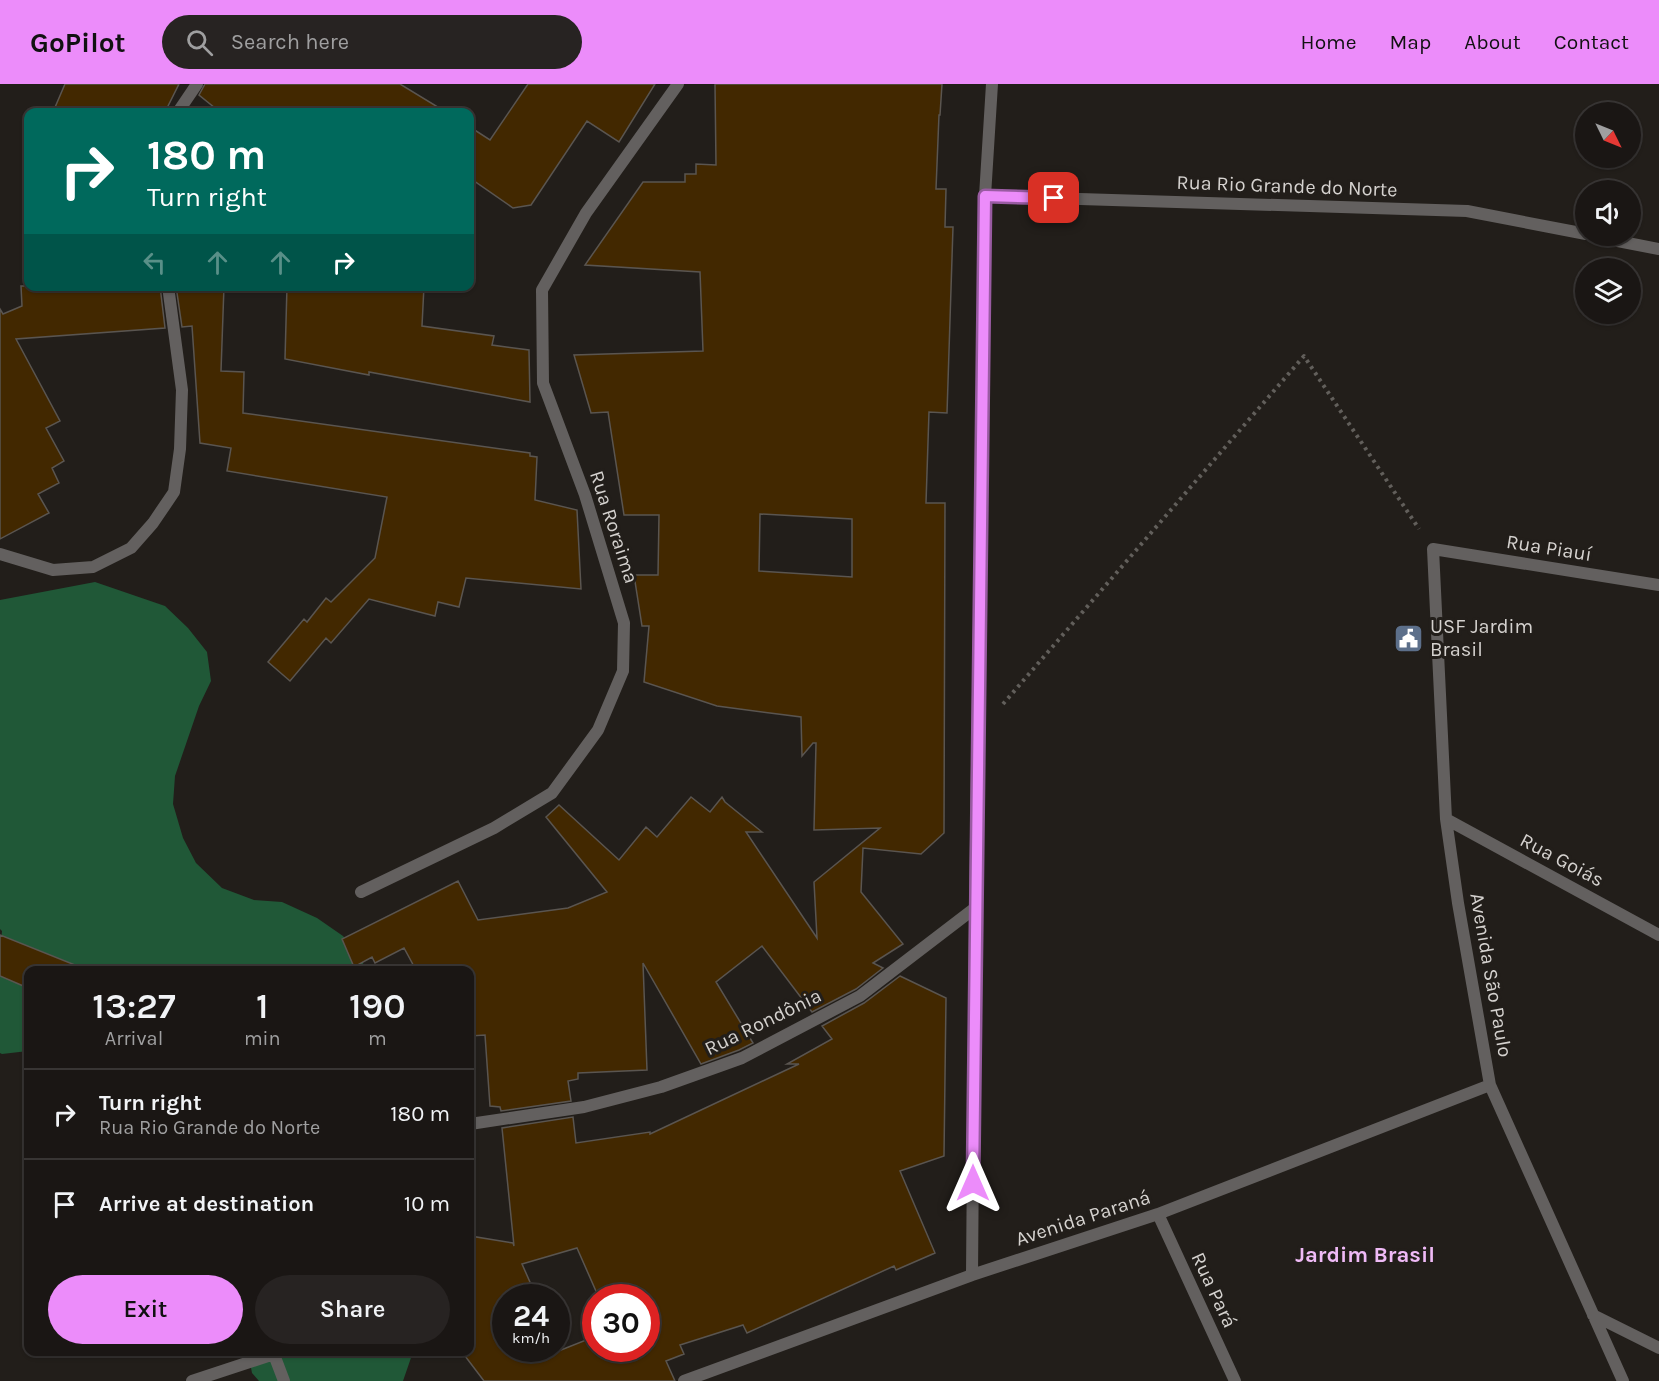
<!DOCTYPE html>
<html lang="en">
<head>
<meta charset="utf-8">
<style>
  :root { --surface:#1a1614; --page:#272322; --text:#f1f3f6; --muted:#9f9fa0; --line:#383534; --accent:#ec8cfa }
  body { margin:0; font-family:Karla,sans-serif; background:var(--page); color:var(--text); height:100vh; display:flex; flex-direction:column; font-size:22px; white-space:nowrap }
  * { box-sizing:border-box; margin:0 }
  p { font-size:20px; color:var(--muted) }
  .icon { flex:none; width:33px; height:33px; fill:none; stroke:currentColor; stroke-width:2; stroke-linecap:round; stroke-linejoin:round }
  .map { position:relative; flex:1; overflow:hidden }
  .drawer { position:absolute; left:24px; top:882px; width:450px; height:390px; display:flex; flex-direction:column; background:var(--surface); border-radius:12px; box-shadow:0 2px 4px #0004,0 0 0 2px var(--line) }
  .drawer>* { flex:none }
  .top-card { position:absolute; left:24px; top:24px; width:450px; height:183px; border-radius:12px; box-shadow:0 2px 4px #0004,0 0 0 2px var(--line); background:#00695c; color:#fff; overflow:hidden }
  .needle { width:39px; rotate:133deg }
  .controls { position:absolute; left:1575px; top:18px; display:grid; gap:12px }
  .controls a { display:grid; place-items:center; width:66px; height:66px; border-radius:50%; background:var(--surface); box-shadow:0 2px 4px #0004,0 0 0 2px var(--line); font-size:30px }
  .speed { position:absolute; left:492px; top:1200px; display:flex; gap:12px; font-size:30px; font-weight:700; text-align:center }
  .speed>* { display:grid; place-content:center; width:78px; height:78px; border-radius:50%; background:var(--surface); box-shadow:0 2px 4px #0004,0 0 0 2px var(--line); line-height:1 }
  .speed small { font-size:15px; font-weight:400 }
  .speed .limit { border:9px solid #d22; background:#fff; color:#111 }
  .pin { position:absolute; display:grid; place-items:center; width:51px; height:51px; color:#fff; margin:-26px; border-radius:12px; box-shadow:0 3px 9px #0006 }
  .me { position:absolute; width:66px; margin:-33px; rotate:0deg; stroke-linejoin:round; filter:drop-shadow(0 0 4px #0008) }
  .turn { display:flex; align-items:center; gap:21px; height:126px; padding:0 24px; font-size:27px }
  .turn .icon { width:78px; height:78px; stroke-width:2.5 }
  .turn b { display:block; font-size:42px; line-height:51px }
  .lanes { display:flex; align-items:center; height:57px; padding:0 24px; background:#0003; justify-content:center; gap:30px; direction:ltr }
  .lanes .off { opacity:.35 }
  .eta { display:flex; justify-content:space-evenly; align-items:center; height:102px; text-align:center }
  .eta b { font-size:36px; font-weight:600; line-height:42px }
  .cta { display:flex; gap:12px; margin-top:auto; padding:12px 24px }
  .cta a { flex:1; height:69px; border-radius:36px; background:var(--accent); color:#111; font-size:24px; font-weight:600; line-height:69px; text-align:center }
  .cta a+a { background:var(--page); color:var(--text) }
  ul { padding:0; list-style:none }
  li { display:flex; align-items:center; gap:18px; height:90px; padding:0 24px; border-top:2px solid var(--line) }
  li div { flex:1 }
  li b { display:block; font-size:22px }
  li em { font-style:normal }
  header { display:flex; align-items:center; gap:36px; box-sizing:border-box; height:84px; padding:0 30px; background:var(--accent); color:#111 }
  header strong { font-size:28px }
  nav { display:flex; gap:33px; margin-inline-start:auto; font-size:21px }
  .search { width:420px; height:54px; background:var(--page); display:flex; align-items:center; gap:15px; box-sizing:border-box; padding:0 21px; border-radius:33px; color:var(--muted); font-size:22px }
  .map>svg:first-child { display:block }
  .forest { fill:#205837 }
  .building { fill:#422800; stroke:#5a5550; stroke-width:1.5; fill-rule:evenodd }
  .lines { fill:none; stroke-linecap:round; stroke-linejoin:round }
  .path { stroke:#625f5b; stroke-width:4; stroke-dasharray:3 4.5; stroke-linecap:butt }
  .street { stroke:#63605f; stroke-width:12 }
  .route-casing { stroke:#995ba2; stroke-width:15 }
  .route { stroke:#ec8cfa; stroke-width:10 }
  .labels { text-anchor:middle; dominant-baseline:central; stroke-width:6; stroke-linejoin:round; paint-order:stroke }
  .street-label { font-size:20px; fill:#d5d2cf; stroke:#221e1a }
  .poi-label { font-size:20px; fill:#d5d2cf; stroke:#221e1a; text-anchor:start }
  .quarter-label { font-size:22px; font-weight:bold; fill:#efbaf6; stroke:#221e1a }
</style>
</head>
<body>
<header>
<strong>GoPilot</strong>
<div class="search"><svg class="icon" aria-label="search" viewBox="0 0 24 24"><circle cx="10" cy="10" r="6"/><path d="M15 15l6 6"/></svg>Search here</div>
<nav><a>Home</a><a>Map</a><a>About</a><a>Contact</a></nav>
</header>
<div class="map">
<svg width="1659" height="1297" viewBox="0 0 1659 1297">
  <rect width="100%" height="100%" fill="#221e1a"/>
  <path class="forest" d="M 95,498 L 165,522 L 188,544 L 207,568 L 211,597 L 199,622 L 175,692 L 173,720 L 183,754 L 196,779 L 222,804 L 254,816 L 282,818 L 317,834 L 343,852 L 362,877 L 366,886 L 28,886 L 28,967 L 2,970 L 0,969 L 0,872 L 2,847 L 0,845 L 0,516 Z
    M 248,1268 L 413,1268 L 403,1297 L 259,1297 L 252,1289 Z"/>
  <path class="building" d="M 65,0 L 179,0 L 165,28 L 53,28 Z
    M 205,0 L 400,0 L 446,28 L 220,28 L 199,11 Z
    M 528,0 L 655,0 L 619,58 L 587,37 L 531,121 L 513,124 L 470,94 L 470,43 L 490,56 Z
    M 715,0 L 942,0 L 940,31 L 939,31 L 936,105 L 946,105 L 945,143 L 953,143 L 947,329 L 929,328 L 926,419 L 945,419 L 944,749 L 921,770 L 863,764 L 861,808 L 903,860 L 873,879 L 883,884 L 856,905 L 812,928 L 762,862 L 716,898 L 753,959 L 739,966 L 701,980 L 643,879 L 647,986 L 578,989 L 578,995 L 568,997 L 571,1017 L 501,1027 L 500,1023 L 490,1022 L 485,951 L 470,952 L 470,886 L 416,886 L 404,864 L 375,879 L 372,873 L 354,883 L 342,855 L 458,797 L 478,836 L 568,824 L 607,808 L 546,733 L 559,721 L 619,776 L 646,743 L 657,753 L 691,713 L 710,728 L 722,713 L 725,718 L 762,748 L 746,748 L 817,854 L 814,798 L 880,744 L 814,746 L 816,659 L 813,659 L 802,672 L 801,633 L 717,622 L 644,598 L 649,542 L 642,542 L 634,491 L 658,491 L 659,431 L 624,431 L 608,328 L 591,329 L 574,271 L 703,267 L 700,188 L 585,181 L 643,98 L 685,98 L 685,90 L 696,90 L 696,80 L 716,81 ZM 760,430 L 852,435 L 852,493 L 759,487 Z
    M 21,202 L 160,202 L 165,244 L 16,255 L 60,337 L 46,344 L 64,377 L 52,384 L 59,399 L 38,410 L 49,429 L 0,455 L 0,225 L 3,230 L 22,222 Z
    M 176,202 L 224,202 L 221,287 L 244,288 L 243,329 L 530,369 L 530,372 L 537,373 L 535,416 L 577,426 L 581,505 L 466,494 L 459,523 L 438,518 L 435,532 L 369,515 L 331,559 L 326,554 L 290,597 L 268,578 L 304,535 L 307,538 L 326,514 L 331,518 L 375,474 L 387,413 L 227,387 L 231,364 L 200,359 L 192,242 L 182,243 Z
    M 287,202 L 424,202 L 422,242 L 494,252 L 492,261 L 529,266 L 530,318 L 369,288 L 369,291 L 285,275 Z
    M 0,851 L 85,885 L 85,886 L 28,886 L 28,904 L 0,892 Z
    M 900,892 L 946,914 L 944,1072 L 900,1087 L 935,1169 L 896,1186 L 894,1182 L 747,1249 L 743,1241 L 680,1261 L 684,1270 L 666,1277 L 675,1297 L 484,1297 L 462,1268 L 470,1268 L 470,1152 L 513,1159 L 514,1162 L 502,1044 L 573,1033 L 576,1059 L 650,1048 L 650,1050 L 799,980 L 787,980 L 832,955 L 822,942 L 864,919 ZM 577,1164 L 599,1214 L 646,1214 L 646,1264 L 596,1264 L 596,1252 L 561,1266 L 556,1256 L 556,1264 L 506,1264 L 506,1214 L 537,1214 L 522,1180 Z"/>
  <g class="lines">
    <path class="path" d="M 1003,620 L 1304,272 L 1419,445"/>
    <path class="street" d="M 178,28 L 197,0
      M 985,112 L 1467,127 L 1586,150
      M 1592,152 L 1659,165
      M 0,470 L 53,486 L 93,483 L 131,464 L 153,439 L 174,408 L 180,365 L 182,306 L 168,202
      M 1446,735 L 1659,851
      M 361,808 L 494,744 L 552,709 L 598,646 L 623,587 L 624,539 L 585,411 L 543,299 L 542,206 L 586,129 L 678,0
      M 470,1040 L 584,1023 L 661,1003 L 742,974 L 860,912 L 975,824
      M 1158,1130 L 1235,1297
      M 972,1191 L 975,824 L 985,112 L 992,0
      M 1593,1231 L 1659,1264
      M 273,1268 L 284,1297
      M 192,1297 L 274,1270
      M 684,1297 L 972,1191 L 1158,1130 L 1490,1001
      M 1623,1297 L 1490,1001 L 1458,819 L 1446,735 L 1433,465 L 1659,501"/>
  </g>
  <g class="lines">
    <defs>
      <path id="route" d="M 973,1099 L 985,112 L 1054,114"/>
    </defs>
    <use href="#route" class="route-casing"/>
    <use href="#route" class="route"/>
  </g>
  <defs>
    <symbol id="civic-square" viewBox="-11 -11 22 22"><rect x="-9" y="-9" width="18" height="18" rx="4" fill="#5c6f8a" stroke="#221e1a"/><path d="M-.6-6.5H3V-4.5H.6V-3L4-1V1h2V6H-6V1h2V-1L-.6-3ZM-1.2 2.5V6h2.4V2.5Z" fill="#fff"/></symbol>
  </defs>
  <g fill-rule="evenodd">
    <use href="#civic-square" x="1392" y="538" width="33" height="33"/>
  </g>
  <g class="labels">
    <g class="street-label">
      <text transform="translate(1287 102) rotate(2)">Rua Rio Grande do Norte</text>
      <text transform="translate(614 443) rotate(72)">Rua Roraima</text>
      <text transform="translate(1549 464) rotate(9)">Rua Piauí</text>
      <text transform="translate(1562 776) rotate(28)">Rua Goiás</text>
      <text transform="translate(1491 891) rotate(80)">Avenida São Paulo</text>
      <text transform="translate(763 938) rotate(-26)">Rua Rondônia</text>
      <text transform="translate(1083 1134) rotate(-18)">Avenida Paraná</text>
      <text transform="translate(1214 1206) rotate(65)">Rua Pará</text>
    </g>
    <g class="poi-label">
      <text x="1430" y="542">USF Jardim<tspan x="1430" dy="23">Brasil</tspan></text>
    </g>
    <g class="quarter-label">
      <text x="1365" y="1171">Jardim Brasil</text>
    </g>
  </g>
</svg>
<div class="controls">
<a><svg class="needle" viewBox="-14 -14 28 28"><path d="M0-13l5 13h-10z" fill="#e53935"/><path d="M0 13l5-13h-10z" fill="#9f9fa0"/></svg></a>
<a><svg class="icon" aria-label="sound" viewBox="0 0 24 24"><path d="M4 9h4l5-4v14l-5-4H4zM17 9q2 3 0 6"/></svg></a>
<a><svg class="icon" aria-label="layers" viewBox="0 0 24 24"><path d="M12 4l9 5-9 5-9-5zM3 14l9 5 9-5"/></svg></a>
</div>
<div class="speed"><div>24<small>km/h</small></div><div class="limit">30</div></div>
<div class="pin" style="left:1054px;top:114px;background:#d93025"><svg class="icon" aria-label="arrive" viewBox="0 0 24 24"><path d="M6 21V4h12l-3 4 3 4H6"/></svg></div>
<svg class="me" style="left:973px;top:1099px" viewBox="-20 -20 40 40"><path d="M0-17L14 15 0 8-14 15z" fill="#ec8cfa" stroke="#fff" stroke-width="4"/></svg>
<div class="top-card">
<div class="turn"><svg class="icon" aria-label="right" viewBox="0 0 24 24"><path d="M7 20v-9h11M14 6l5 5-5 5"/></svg><div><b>180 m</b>Turn right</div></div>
<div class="lanes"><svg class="icon off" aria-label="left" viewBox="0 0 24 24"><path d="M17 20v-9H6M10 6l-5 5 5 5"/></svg><svg class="icon off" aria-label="ahead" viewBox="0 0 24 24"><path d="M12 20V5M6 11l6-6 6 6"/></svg><svg class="icon off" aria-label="ahead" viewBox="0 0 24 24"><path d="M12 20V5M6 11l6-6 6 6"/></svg><svg class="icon" aria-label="right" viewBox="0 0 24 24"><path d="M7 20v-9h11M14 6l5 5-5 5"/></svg></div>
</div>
<section class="drawer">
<div class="eta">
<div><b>13:27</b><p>Arrival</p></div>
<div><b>1</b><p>min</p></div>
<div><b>190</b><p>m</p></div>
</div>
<ul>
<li><svg class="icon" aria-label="right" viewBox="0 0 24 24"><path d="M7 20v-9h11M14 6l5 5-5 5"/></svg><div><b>Turn right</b><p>Rua Rio Grande do Norte</p></div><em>180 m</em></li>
<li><svg class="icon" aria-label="arrive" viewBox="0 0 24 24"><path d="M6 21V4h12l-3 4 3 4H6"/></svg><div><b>Arrive at destination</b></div><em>10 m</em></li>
</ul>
<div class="cta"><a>Exit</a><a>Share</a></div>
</section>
</div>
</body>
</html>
